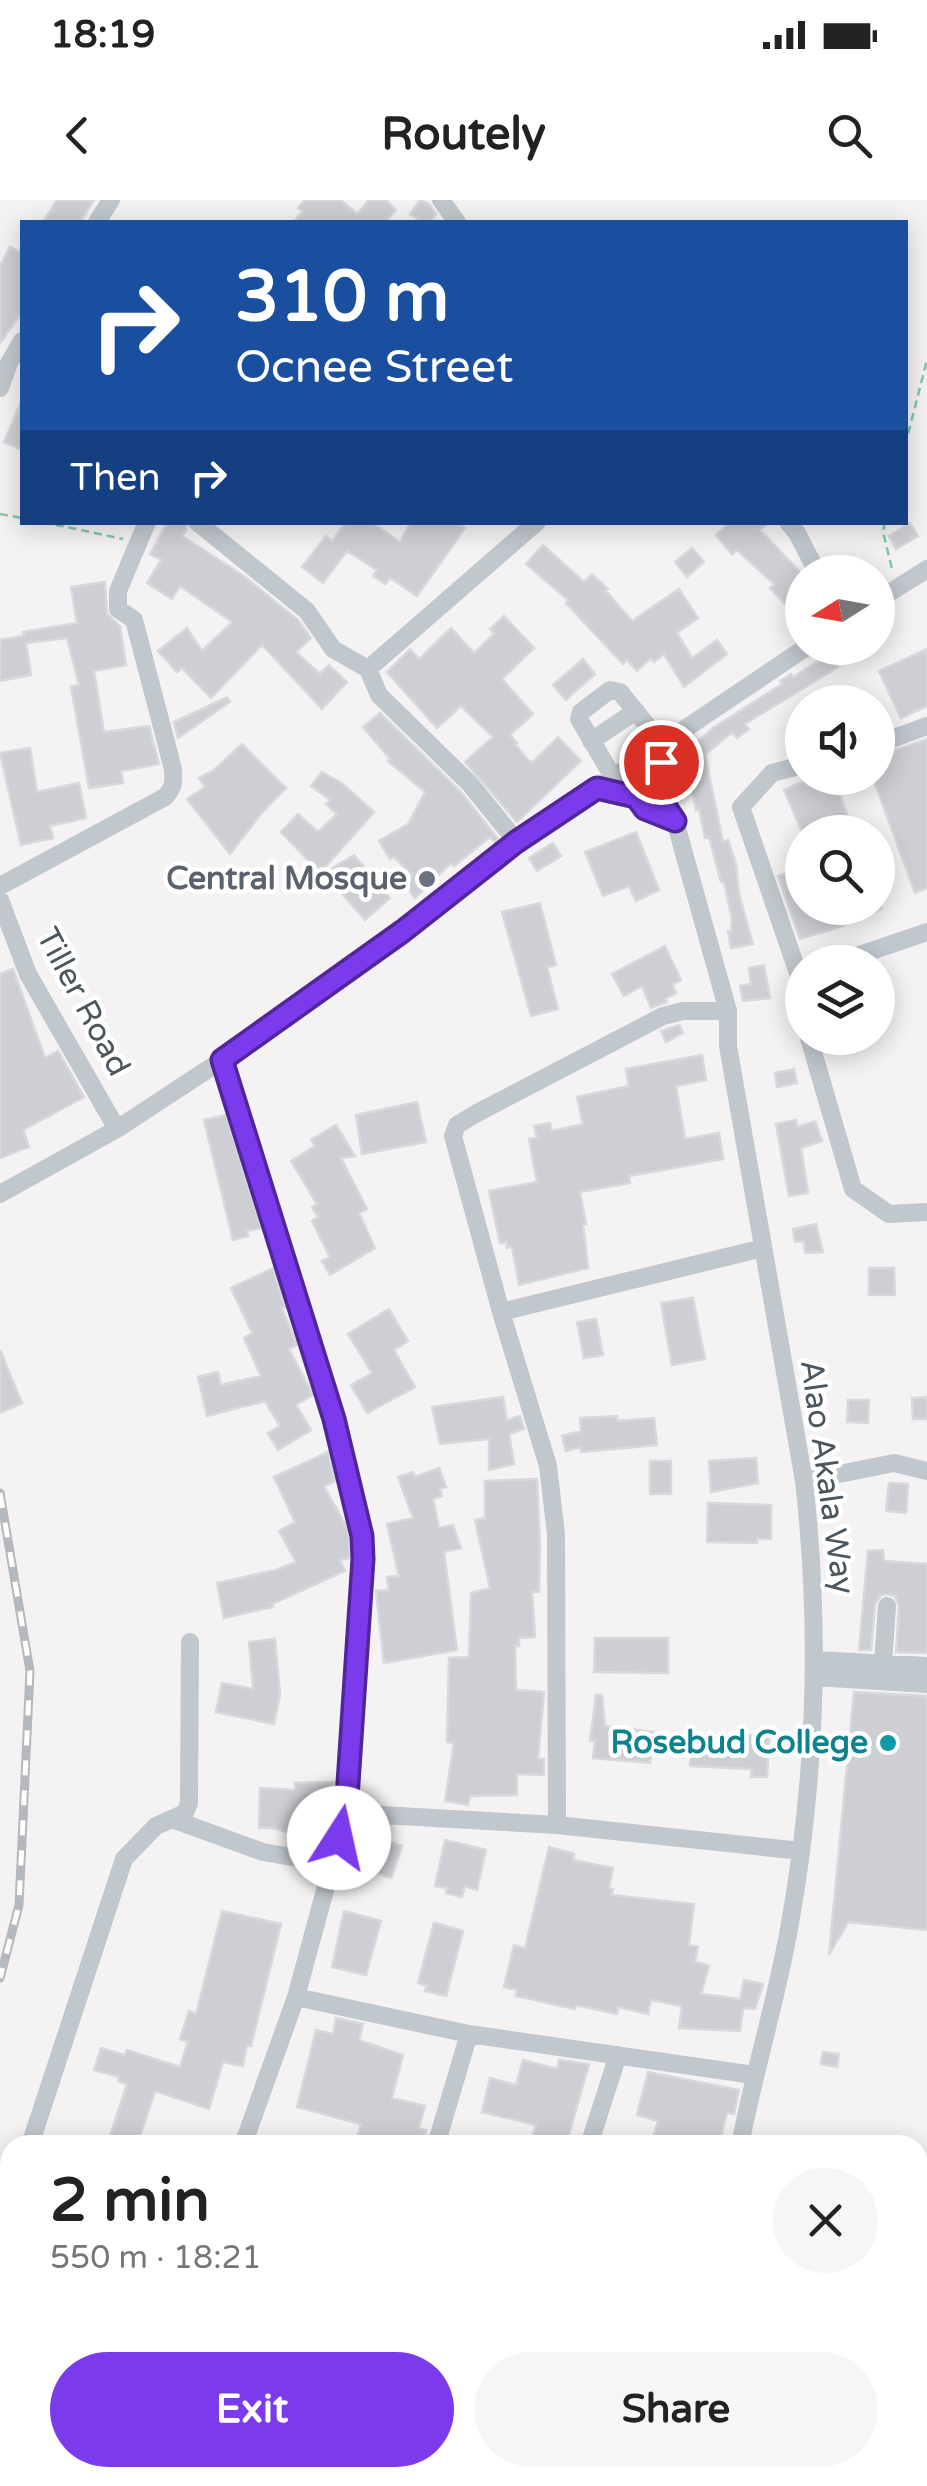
<!DOCTYPE html>
<html lang="en">
<head>
<meta charset="utf-8">
<style>
  :root { --surface:#fff; --page:#f6f6f6; --text:#222; --muted:#767676; --accent:#7c3aed }
  body { margin:0; font-family:"Varela Round",sans-serif; background:var(--page); color:var(--text); height:100vh; display:flex; flex-direction:column; font-size:38px; white-space:nowrap }
  * { box-sizing:border-box; margin:0 }
  p { font-size:32px; color:var(--muted) }
  .icon { flex:none; width:55px; height:55px; fill:none; stroke:currentColor; stroke-width:2; stroke-linecap:round; stroke-linejoin:round }
  .map { position:relative; flex:1; overflow:hidden }
  .side { position:absolute; left:0px; top:1935px; width:928px; height:352px; display:flex; flex-direction:column; background:var(--surface); border-radius:30px 30px 0 0; box-shadow:0 5px 25px #0003 }
  .side>* { flex:none }
  .hud { position:absolute; left:20px; top:20px; width:888px; height:305px; border-radius:0px; box-shadow:0 5px 25px #0003; background:#1a4fa0; color:#fff; overflow:hidden }
  .needle { width:65px; rotate:259deg }
  .controls { position:absolute; left:785px; top:355px; display:grid; gap:20px }
  .controls a { display:grid; place-items:center; width:110px; height:110px; border-radius:50%; background:var(--surface); box-shadow:0 5px 25px #0003; font-size:50px }
  .pin { position:absolute; display:grid; place-items:center; width:85px; height:85px; color:#fff; margin:-42px; border:5px solid #fff; border-radius:50%; box-shadow:0 2px 10px #0007 }
  .me { position:absolute; width:110px; margin:-55px; rotate:10deg; stroke-linejoin:round; filter:drop-shadow(0 0 8px #0008) }
  .turn { display:flex; align-items:center; gap:35px; height:210px; padding:0 50px; font-size:45px }
  .turn .icon { width:130px; height:130px; stroke-width:2.5 }
  .turn b { display:block; font-size:70px; line-height:85px }
  .then { display:flex; align-items:center; height:95px; padding:0 50px; background:#0003; gap:20px; font-size:38px }
  .round { display:grid; place-items:center; flex:none; width:105px; height:105px; border-radius:52px; background:var(--page) }
  .overview { display:flex; align-items:center; justify-content:space-between; height:170px; padding:0 50px }
  h1 { font-size:60px; font-weight:800; line-height:75px }
  .button { display:flex; gap:20px; margin-top:auto; padding:20px 50px }
  .button a { flex:1; height:115px; border-radius:60px; background:var(--accent); color:#fff; font-size:40px; font-weight:800; line-height:115px; text-align:center }
  .button a+a { background:var(--page); color:var(--text) }
  .status { display:flex; justify-content:space-between; align-items:center; height:70px; padding:0 50px; background:var(--surface); direction:ltr }
  .status svg { height:28px; fill:currentColor }
  header { display:flex; justify-content:space-between; align-items:center; height:130px; padding:0 50px; background:var(--surface); font-size:45px; font-weight:800 }
  .map>svg:first-child { display:block }
  .building { fill:#cdcfd4; stroke:#d7d9dd; stroke-width:2.5 }
  .lines { fill:none; stroke-linecap:round; stroke-linejoin:round }
  .path { stroke:#82c7a2; stroke-width:2.5; stroke-dasharray:8 5; stroke-linecap:butt }
  .minor { stroke:#c0c7cd; stroke-width:18 }
  .rail-casing { stroke:#b5b8bc; stroke-width:9 }
  .rail { stroke:#fff; stroke-width:5; stroke-dasharray:15; stroke-linecap:butt }
  .route-casing { stroke:#51269a; stroke-width:25 }
  .route { stroke:#7c3aed; stroke-width:18 }
  .worship-dot { fill:#6b7280; stroke:#fff; stroke-width:4 }
  .culture-dot { fill:#0f9aa8; stroke:#fff; stroke-width:4 }
  .labels { text-anchor:middle; dominant-baseline:central; stroke-width:9; stroke-linejoin:round; paint-order:stroke }
  .worship-label { font-size:32px; font-weight:bold; fill:#5b616d; stroke:#fff; text-anchor:end }
  .street-label { font-size:32px; fill:#4c565e; stroke:#fff }
  .culture-label { font-size:32px; font-weight:bold; fill:#0d838f; stroke:#fff; text-anchor:end }
</style>
</head>
<body>
<div class="status"><b>18:19</b><svg viewBox="0 0 49 12"><path d="M0 12V9h3v3zM5 12V6h3v6zM10 12V3h3v9zM15 12V0h3v12zM26 1h20v11H26zM47 4h2v5h-2z"/></svg></div>
<header><svg class="icon" aria-label="back" viewBox="0 0 24 24"><path d="M15 5l-7 7 7 7"/></svg>Routely<svg class="icon" aria-label="search" viewBox="0 0 24 24"><circle cx="10" cy="10" r="6"/><path d="M15 15l6 6"/></svg></header>
<div class="map">
<svg width="927" height="2286" viewBox="0 0 927 2286">
  <rect width="100%" height="100%" fill="#f4f2f3"/>
  <path class="building" d="M 57,0 L 94,0 L 80,22 L 43,22 Z
    M 305,0 L 341,0 L 357,14 L 369,0 L 386,0 L 396,10 L 385,22 L 294,22 L 302,11 L 298,8 Z
    M 420,0 L 429,4 L 436,14 L 430,22 L 422,22 L 410,14 Z
    M 10,47 L 22,53 L 22,112 L 0,143 L 0,66 Z
    M 22,200 L 22,250 L 4,242 Z
    M 168,322 L 185,322 L 187,329 L 182,336 L 241,374 L 298,420 L 311,438 L 296,452 L 320,474 L 329,465 L 347,482 L 322,509 L 262,445 L 211,498 L 182,468 L 177,472 L 158,451 L 187,428 L 202,451 L 232,422 L 180,386 L 172,399 L 147,383 L 161,360 L 150,354 Z
    M 346,322 L 371,322 L 400,342 L 411,322 L 454,322 L 465,328 L 417,396 L 390,378 L 385,384 L 373,376 L 377,370 L 347,351 L 323,383 L 302,367 L 326,336 L 332,341 Z
    M 730,322 L 769,322 L 760,330 L 802,374 L 802,404 L 793,413 L 770,388 L 774,384 L 737,350 L 732,354 L 716,335 Z
    M 910,323 L 918,336 L 896,349 L 889,336 Z
    M 543,345 L 584,382 L 592,374 L 608,389 L 606,391 L 632,421 L 679,389 L 698,418 L 677,433 L 692,458 L 717,440 L 727,454 L 684,487 L 664,454 L 654,462 L 651,458 L 637,471 L 627,460 L 623,464 L 566,403 L 568,400 L 526,364 Z
    M 692,348 L 704,362 L 687,377 L 675,362 Z
    M 105,382 L 107,414 L 120,426 L 126,465 L 94,471 L 104,532 L 149,526 L 159,564 L 121,571 L 123,583 L 89,588 L 71,486 L 79,485 L 67,438 L 26,443 L 31,475 L 0,481 L 0,440 L 24,436 L 23,432 L 77,423 L 71,387 Z
    M 504,416 L 534,448 L 502,479 L 533,514 L 510,535 L 517,543 L 515,544 L 529,561 L 533,562 L 558,537 L 581,561 L 517,622 L 465,562 L 493,537 L 461,506 L 437,528 L 387,472 L 410,449 L 419,459 L 451,428 L 474,453 L 494,434 L 490,429 Z
    M 927,449 L 927,506 L 901,518 L 879,471 Z
    M 830,454 L 838,467 L 745,524 L 749,529 L 737,538 L 732,532 L 705,555 L 723,642 L 728,640 L 736,664 L 739,694 L 753,744 L 731,748 L 728,731 L 731,731 L 732,719 L 724,682 L 721,682 L 709,637 L 705,638 L 699,609 L 696,610 L 689,580 L 692,579 L 687,551 L 713,528 L 782,484 L 780,481 L 791,474 L 793,477 Z
    M 583,459 L 595,474 L 566,500 L 553,485 Z
    M 227,497 L 230,502 L 178,538 L 174,522 Z
    M 380,513 L 461,592 L 498,639 L 495,642 L 490,637 L 454,666 L 451,663 L 415,698 L 403,682 L 412,675 L 394,657 L 390,659 L 379,641 L 408,624 L 425,592 L 388,561 L 390,559 L 363,527 Z
    M 927,539 L 927,688 L 915,693 L 873,578 L 878,578 L 878,556 Z
    M 242,544 L 286,588 L 260,615 L 230,654 L 187,599 L 205,587 L 199,578 L 214,570 Z
    M 30,548 L 37,592 L 79,583 L 86,618 L 50,626 L 53,638 L 21,645 L 0,553 Z
    M 322,572 L 343,584 L 374,612 L 320,673 L 281,632 L 298,614 L 318,632 L 337,614 L 326,604 L 330,600 L 311,586 Z
    M 833,578 L 854,632 L 802,632 L 784,590 L 805,581 L 807,586 Z
    M 636,632 L 659,690 L 636,701 L 629,686 L 603,696 L 585,652 Z
    M 553,643 L 561,656 L 537,671 L 529,658 Z
    M 354,655 L 390,698 L 365,720 L 324,673 Z
    M 802,668 L 802,708 L 883,708 L 839,727 L 800,739 L 778,676 Z
    M 540,703 L 556,765 L 547,767 L 558,809 L 531,816 L 502,712 Z
    M 665,746 L 681,780 L 672,785 L 676,793 L 665,799 L 667,802 L 651,808 L 642,786 L 624,796 L 612,774 Z
    M 764,765 L 770,798 L 743,801 L 740,786 L 751,784 L 749,768 Z
    M 13,769 L 45,858 L 58,851 L 84,897 L 23,930 L 29,947 L 0,958 L 0,774 Z
    M 679,825 L 683,833 L 666,842 L 661,831 Z
    M 702,855 L 706,880 L 676,886 L 685,939 L 719,933 L 723,959 L 629,976 L 630,983 L 580,992 L 586,1024 L 583,1024 L 588,1068 L 519,1085 L 512,1047 L 507,1048 L 506,1042 L 500,1043 L 489,991 L 537,982 L 529,939 L 537,937 L 534,926 L 550,923 L 552,931 L 583,924 L 577,897 L 629,886 L 626,869 Z
    M 794,869 L 797,883 L 777,887 L 775,873 Z
    M 417,902 L 426,942 L 362,954 L 356,915 Z
    M 226,915 L 261,1028 L 247,1031 L 248,1036 L 233,1040 L 204,920 Z
    M 796,920 L 797,927 L 815,921 L 822,941 L 801,948 L 808,993 L 789,996 L 776,924 Z
    M 336,925 L 355,956 L 341,958 L 367,1009 L 359,1013 L 375,1048 L 330,1075 L 322,1061 L 330,1057 L 312,1021 L 318,1017 L 312,1007 L 317,1004 L 291,961 L 315,946 L 311,940 Z
    M 816,1024 L 823,1052 L 805,1053 L 804,1041 L 795,1042 L 793,1029 Z
    M 273,1068 L 285,1107 L 282,1108 L 297,1145 L 289,1149 L 313,1195 L 296,1205 L 311,1230 L 278,1250 L 268,1233 L 280,1226 L 265,1201 L 207,1216 L 198,1177 L 218,1172 L 221,1185 L 261,1176 L 244,1138 L 252,1133 L 231,1088 Z
    M 869,1068 L 894,1068 L 895,1095 L 869,1095 Z
    M 693,1098 L 705,1159 L 672,1165 L 661,1103 Z
    M 389,1109 L 408,1141 L 394,1150 L 415,1187 L 367,1213 L 351,1185 L 372,1173 L 348,1134 Z
    M 596,1119 L 603,1155 L 584,1158 L 577,1122 Z
    M 0,1150 L 22,1203 L 0,1213 Z
    M 503,1197 L 507,1220 L 520,1216 L 524,1229 L 509,1234 L 514,1264 L 489,1270 L 489,1239 L 440,1244 L 432,1207 Z
    M 927,1197 L 927,1219 L 913,1219 L 912,1198 Z
    M 848,1200 L 869,1200 L 868,1223 L 847,1222 Z
    M 617,1216 L 617,1221 L 654,1218 L 657,1245 L 581,1252 L 581,1247 L 566,1251 L 562,1236 L 581,1231 L 580,1218 Z
    M 328,1252 L 335,1281 L 324,1286 L 348,1330 L 350,1358 L 340,1360 L 345,1371 L 272,1404 L 273,1407 L 224,1418 L 217,1383 L 276,1370 L 296,1362 L 279,1331 L 295,1322 L 274,1277 Z
    M 756,1258 L 758,1283 L 711,1292 L 709,1261 Z
    M 650,1261 L 671,1261 L 671,1294 L 650,1294 Z
    M 439,1268 L 446,1287 L 440,1289 L 442,1296 L 433,1299 L 439,1328 L 453,1325 L 461,1348 L 444,1352 L 457,1450 L 384,1463 L 376,1391 L 389,1390 L 387,1377 L 399,1376 L 387,1324 L 413,1318 L 398,1277 L 413,1272 L 415,1277 Z
    M 537,1279 L 540,1345 L 539,1392 L 532,1392 L 535,1437 L 519,1438 L 519,1446 L 515,1446 L 516,1490 L 544,1492 L 538,1559 L 544,1559 L 544,1575 L 517,1574 L 517,1595 L 470,1596 L 468,1605 L 445,1601 L 454,1543 L 447,1542 L 449,1458 L 469,1457 L 471,1393 L 490,1388 L 475,1320 L 485,1318 L 485,1281 Z
    M 889,1283 L 908,1284 L 906,1313 L 886,1311 Z
    M 708,1303 L 771,1305 L 771,1339 L 757,1339 L 757,1343 L 707,1342 Z
    M 883,1350 L 884,1361 L 927,1364 L 927,1453 L 896,1452 L 899,1406 L 895,1396 L 887,1394 L 881,1395 L 875,1404 L 871,1450 L 859,1450 L 868,1351 Z
    M 595,1438 L 668,1438 L 668,1473 L 594,1472 Z
    M 275,1439 L 280,1495 L 274,1524 L 216,1512 L 222,1483 L 253,1489 L 249,1442 Z
    M 854,1492 L 927,1496 L 927,1730 L 848,1722 L 829,1755 Z
    M 596,1495 L 602,1495 L 605,1526 L 654,1532 L 650,1563 L 593,1558 L 595,1541 L 590,1541 Z
    M 692,1534 L 769,1536 L 767,1577 L 751,1577 L 752,1569 L 690,1566 Z
    M 336,1582 L 327,1615 L 332,1616 L 326,1640 L 317,1637 L 315,1640 L 273,1628 L 259,1628 L 260,1588 L 295,1590 L 295,1583 Z
    M 368,1634 L 402,1646 L 391,1678 L 358,1667 Z
    M 445,1640 L 486,1650 L 477,1690 L 465,1686 L 462,1697 L 446,1693 L 447,1688 L 435,1686 Z
    M 549,1647 L 574,1654 L 573,1660 L 613,1668 L 609,1688 L 613,1689 L 612,1695 L 694,1704 L 689,1745 L 698,1747 L 695,1761 L 709,1766 L 701,1794 L 740,1799 L 744,1780 L 763,1784 L 755,1809 L 743,1808 L 740,1831 L 679,1828 L 682,1806 L 651,1800 L 648,1814 L 618,1807 L 617,1814 L 576,1805 L 575,1809 L 530,1799 L 516,1796 L 517,1790 L 504,1787 L 514,1745 L 525,1748 Z
    M 222,1711 L 281,1724 L 251,1846 L 247,1845 L 243,1866 L 223,1862 L 209,1909 L 155,1891 L 137,1945 L 107,1945 L 127,1884 L 118,1881 L 119,1877 L 94,1870 L 101,1848 L 125,1855 L 127,1850 L 180,1867 L 188,1842 L 180,1839 L 189,1811 L 196,1814 Z
    M 344,1711 L 381,1721 L 366,1775 L 332,1767 Z
    M 434,1723 L 463,1731 L 446,1796 L 425,1791 L 427,1786 L 418,1783 Z
    M 336,1818 L 363,1824 L 359,1840 L 403,1855 L 392,1898 L 425,1906 L 419,1928 L 426,1930 L 422,1945 L 355,1945 L 361,1924 L 297,1907 L 316,1830 L 333,1834 Z
    M 823,1852 L 839,1854 L 837,1867 L 821,1864 Z
    M 523,1860 L 557,1869 L 559,1860 L 589,1864 L 566,1945 L 530,1945 L 536,1925 L 482,1912 L 490,1878 L 516,1885 Z
    M 648,1872 L 739,1890 L 734,1914 L 727,1913 L 719,1945 L 651,1945 L 658,1921 L 637,1915 Z"/>
  <g class="lines">
    <path class="path" d="M 905,246 L 927,160
      M 0,314 L 22,318
      M 43,322 L 123,339
      M 885,322 L 883,332 L 892,369"/>
    <path class="minor" d="M 441,0 L 457,22
      M 97,22 L 111,0
      M 0,188 L 9,163 L 22,141
      M 197,322 L 307,411 L 333,449 L 368,469 L 379,495 L 470,584 L 517,642
      M 788,322 L 797,333 L 817,372
      M 878,400 L 927,369
      M 368,469 L 537,322
      M 591,541 L 636,511
      M 878,544 L 927,526
      M 639,560 L 675,621 L 728,811 L 728,846 L 804,1281 C 821,1431 816,1580 789,1729 C 776,1801 754,1873 740,1945
      M 802,565 L 772,573 L 741,607 L 799,776 L 802,798
      M 623,571 L 645,609 L 674,621
      M 613,577 L 579,519 L 581,512 L 610,490 L 620,492 L 662,544
      M 0,686 L 165,597 C 174,587 174,582 173,569 L 134,420 L 118,409 L 118,391 L 147,322
      M 0,700 L 28,774 L 117,929
      M 839,762 L 927,732
      M 809,838 L 853,989 L 889,1014 L 927,1012
      M 222,860 L 333,1219 L 362,1336 L 363,1359 L 346,1613 L 296,1797 L 243,1945
      M 0,994 L 117,929 L 222,860 L 403,731 L 517,642 L 805,448
      M 501,1112 L 763,1048
      M 804,1281 L 894,1263 L 927,1271
      M 816,1460 L 927,1466
      M 883,1463 L 887,1406
      M 815,1477 L 927,1484
      M 346,1613 L 557,1625 L 801,1651
      M 172,1619 L 263,1652 L 332,1664
      M 557,1625 L 556,1334 L 548,1266 L 501,1112 L 453,936 L 457,925 L 477,913 L 663,816 L 683,811 L 728,811
      M 296,1797 L 469,1834 L 754,1875
      M 30,1945 L 124,1659 L 156,1626 L 185,1613 L 189,1603 L 190,1442
      M 436,1945 L 469,1834
      M 589,1945 L 618,1855
      M 0,2041 L 10,2009
      M 918,2141 L 927,2102
      M 918,2161 L 927,2162
      M 542,2278 L 582,2286
      M 134,2286 L 136,2278
      M 327,2286 L 330,2278
      M 657,2286 L 659,2278
      M 877,2286 L 880,2278"/>
    <defs>
      <path id="rail" d="M 0,1293 L 30,1471 L 19,1705 L 0,1778"/>
    </defs>
    <use href="#rail" class="rail-casing"/>
    <use href="#rail" class="rail"/>
  </g>
  <g class="lines">
    <defs>
      <path id="route" d="M 339,1638 L 346,1613 L 363,1359 L 362,1336 L 334,1219 L 222,860 L 403,731 L 516,642 L 597,588 L 636,597 L 645,609 L 675,621 C 660,600 654,588 661,562"/>
    </defs>
    <use href="#route" class="route-casing"/>
    <use href="#route" class="route"/>
  </g>
  <circle class="worship-dot" cx="427" cy="679" r="10"/>
  <circle class="culture-dot" cx="888" cy="1543" r="10"/>
  <g class="labels">
    <g class="worship-label">
      <text x="407" y="679">Central Mosque</text>
    </g>
    <g class="street-label">
      <text transform="translate(83 802) rotate(62)">Tiller Road</text>
      <text transform="translate(827 1277) rotate(82)">Alao Akala Way</text>
    </g>
    <g class="culture-label">
      <text x="868" y="1543">Rosebud College</text>
    </g>
  </g>
</svg>
<div class="controls">
<a><svg class="needle" viewBox="-14 -14 28 28"><path d="M0-13l5 13h-10z" fill="#e53935"/><path d="M0 13l5-13h-10z" fill="#767676"/></svg></a>
<a><svg class="icon" aria-label="sound" viewBox="0 0 24 24"><path d="M4 9h4l5-4v14l-5-4H4zM17 9q2 3 0 6"/></svg></a>
<a><svg class="icon" aria-label="search" viewBox="0 0 24 24"><circle cx="10" cy="10" r="6"/><path d="M15 15l6 6"/></svg></a>
<a><svg class="icon" aria-label="layers" viewBox="0 0 24 24"><path d="M12 4l9 5-9 5-9-5zM3 14l9 5 9-5"/></svg></a>
</div>
<div class="pin" style="left:661px;top:562px;background:#d93025"><svg class="icon" aria-label="arrive" viewBox="0 0 24 24"><path d="M6 21V4h12l-3 4 3 4H6"/></svg></div>
<svg class="me" style="left:339px;top:1638px" viewBox="-20 -20 40 40"><circle r="19" fill="#fff"/><path d="M0-13L10 11 0 6-10 11z" fill="#7c3aed"/></svg>
<div class="hud">
<div class="turn"><svg class="icon" aria-label="right" viewBox="0 0 24 24"><path d="M7 20v-9h11M14 6l5 5-5 5"/></svg><div><b>310 m</b>Ocnee Street</div></div>
<div class="then">Then<svg class="icon" aria-label="right" viewBox="0 0 24 24"><path d="M7 20v-9h11M14 6l5 5-5 5"/></svg></div>
</div>
<section class="side">
<div class="overview"><div><h1>2 min</h1><p>550 m · 18:21</p></div><a class="round"><svg class="icon" aria-label="close" viewBox="0 0 24 24"><path d="M6 6l12 12M18 6L6 18"/></svg></a></div>
<div class="button"><a>Exit</a><a>Share</a></div>
</section>
</div>
</body>
</html>
